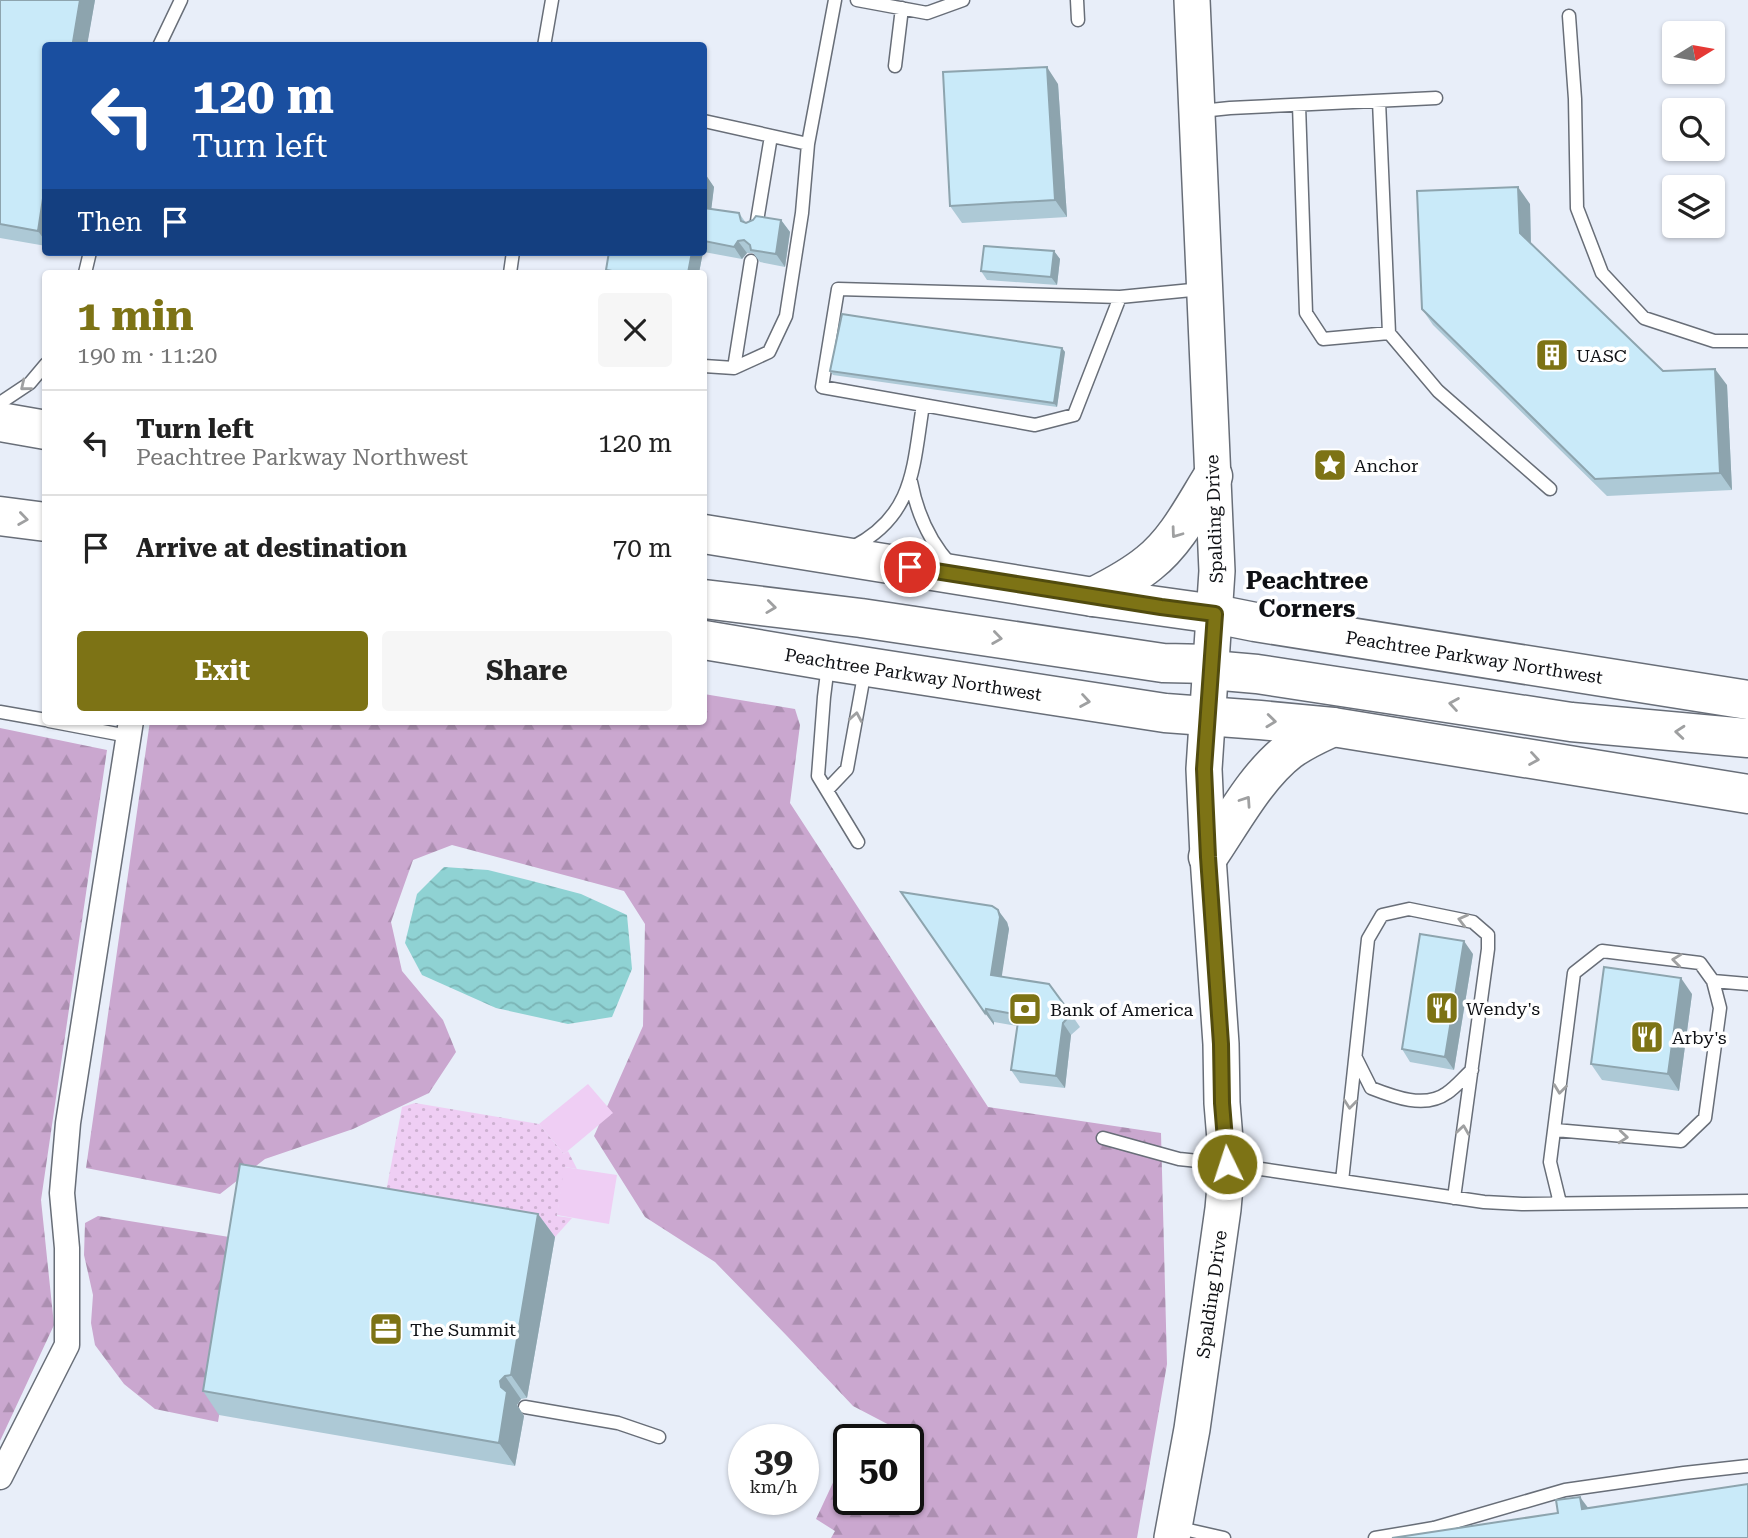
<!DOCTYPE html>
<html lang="en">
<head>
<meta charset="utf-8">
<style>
  :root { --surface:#fff; --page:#f6f6f6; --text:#222; --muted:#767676; --line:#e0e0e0; --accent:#7d7315 }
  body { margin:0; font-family:"Roboto Serif",serif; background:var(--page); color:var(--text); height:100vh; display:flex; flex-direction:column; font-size:26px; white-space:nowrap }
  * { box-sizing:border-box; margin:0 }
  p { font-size:23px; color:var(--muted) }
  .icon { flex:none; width:38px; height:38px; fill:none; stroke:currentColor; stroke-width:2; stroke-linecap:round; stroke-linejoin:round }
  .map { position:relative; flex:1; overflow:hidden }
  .sheet { position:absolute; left:42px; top:270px; width:665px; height:455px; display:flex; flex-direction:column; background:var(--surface); border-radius:7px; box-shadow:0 2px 5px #0004 }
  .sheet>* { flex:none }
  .hud { position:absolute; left:42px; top:42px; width:665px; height:214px; border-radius:7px; box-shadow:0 2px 5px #0004; background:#1a4fa0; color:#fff; overflow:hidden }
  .needle { width:46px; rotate:79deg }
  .fabs { position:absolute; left:1662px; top:21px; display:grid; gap:14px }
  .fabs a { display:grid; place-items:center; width:63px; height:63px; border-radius:7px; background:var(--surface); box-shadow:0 2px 5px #0004; font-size:35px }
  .speed { position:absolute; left:728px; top:1424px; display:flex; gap:14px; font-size:35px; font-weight:700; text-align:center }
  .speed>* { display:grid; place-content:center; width:91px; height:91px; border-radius:50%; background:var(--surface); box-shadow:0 2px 5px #0004; line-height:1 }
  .speed small { font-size:18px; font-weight:400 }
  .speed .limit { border:4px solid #111; border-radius:10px; background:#fff; color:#111 }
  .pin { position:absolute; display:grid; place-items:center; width:60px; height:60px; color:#fff; margin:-30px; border:4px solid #fff; border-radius:50%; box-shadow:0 2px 7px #0007 }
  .me { position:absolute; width:77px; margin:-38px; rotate:356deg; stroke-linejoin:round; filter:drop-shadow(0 0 5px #0008) }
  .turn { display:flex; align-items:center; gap:24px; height:147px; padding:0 35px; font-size:32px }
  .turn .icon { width:91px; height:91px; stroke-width:2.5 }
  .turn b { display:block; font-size:49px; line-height:60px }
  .then { display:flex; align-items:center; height:66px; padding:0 35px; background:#0003; gap:14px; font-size:26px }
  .round { display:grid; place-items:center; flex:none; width:74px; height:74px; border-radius:7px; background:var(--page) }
  .summary { display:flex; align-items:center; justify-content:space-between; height:119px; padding:0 35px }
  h1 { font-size:42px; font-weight:700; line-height:52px; color:var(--accent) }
  .cta { display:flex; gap:14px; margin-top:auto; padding:14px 35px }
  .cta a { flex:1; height:80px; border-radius:7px; background:var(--accent); color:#fff; font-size:28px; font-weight:700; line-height:80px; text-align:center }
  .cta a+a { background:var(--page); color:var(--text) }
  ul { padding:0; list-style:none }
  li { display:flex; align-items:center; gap:21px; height:105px; padding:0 35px; border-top:2px solid var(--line) }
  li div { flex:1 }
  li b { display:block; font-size:26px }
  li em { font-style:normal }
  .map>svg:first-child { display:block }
  .built { fill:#e8eef9; fill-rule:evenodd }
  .grass { fill:url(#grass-dots) }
  .forest { fill:url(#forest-firs) }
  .garden { fill:#efcef4 }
  .water { fill:url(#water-waves) }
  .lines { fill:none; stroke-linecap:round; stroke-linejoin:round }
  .lane-casing { stroke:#686e78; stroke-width:15 }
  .street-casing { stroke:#686e78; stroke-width:27 }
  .secondary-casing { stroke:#686e78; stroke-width:38 }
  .highway-casing { stroke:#686e78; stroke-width:41 }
  .lane { stroke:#fff; stroke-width:12 }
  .street { stroke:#fff; stroke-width:24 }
  .secondary { stroke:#fff; stroke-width:35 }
  .highway { stroke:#fff; stroke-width:38 }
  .wall { fill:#adc9d6 }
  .shaded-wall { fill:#8da4ae }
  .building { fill:#c9eaf9; stroke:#8da4ae; stroke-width:2 }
  .oneway { stroke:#9fa0a1 }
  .route-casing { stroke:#514b0e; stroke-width:18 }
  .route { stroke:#7d7315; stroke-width:12 }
  .labels { text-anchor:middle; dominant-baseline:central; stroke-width:7; stroke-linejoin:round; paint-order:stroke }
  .poi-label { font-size:18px; fill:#0f1115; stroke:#fff; text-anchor:start }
  .street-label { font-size:18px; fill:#0f1115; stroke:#fff }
  .district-label { font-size:24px; font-weight:bold; fill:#0f1115; stroke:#fff }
</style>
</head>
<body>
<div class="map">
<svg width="1748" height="1538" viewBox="0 0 1748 1538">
  <defs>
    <pattern id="grass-dots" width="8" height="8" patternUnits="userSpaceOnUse" patternTransform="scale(1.75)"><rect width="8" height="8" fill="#efcef4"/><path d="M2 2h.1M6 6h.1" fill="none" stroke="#ccb0d0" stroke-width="1.8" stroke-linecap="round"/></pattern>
    <pattern id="forest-firs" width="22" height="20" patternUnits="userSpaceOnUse" patternTransform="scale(1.75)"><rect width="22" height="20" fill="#caa7cf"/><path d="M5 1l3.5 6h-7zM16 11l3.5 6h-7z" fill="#ac8fb1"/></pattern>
    <pattern id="water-waves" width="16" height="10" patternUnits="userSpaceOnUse" patternTransform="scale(1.75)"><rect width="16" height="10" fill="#8fd2d3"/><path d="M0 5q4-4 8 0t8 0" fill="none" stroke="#7ab3b4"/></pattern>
  </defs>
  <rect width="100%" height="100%" fill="#f7fafe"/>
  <path class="built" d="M 0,0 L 1748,0 L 1748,1538 L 0,1538 ZM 1675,33 L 1713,33 L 1713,72 L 1675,72 ZM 46,46 L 704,46 L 704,252 L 46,252 ZM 1675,110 L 1713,110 L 1713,149 L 1675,149 ZM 1675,187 L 1713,187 L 1713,226 L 1675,226 ZM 46,273 L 704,273 L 704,721 L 46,721 ZM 744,1440 L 803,1440 L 803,1500 L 744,1500 ZM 849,1440 L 908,1440 L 908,1500 L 849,1500 Z"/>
  <path class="grass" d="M 415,1103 L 539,1124 L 564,1154 L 568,1151 L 577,1169 L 565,1167 L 557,1216 L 572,1218 L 555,1237 L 383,1208 L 402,1107 Z"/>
  <path class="forest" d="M 704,694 L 795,709 L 800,725 L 790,803 L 988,1107 L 1161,1133 L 1167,1364 L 1137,1538 L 831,1538 L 835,1531 L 816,1519 L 844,1459 L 849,1458 L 849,1500 L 908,1500 L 908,1465 L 918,1440 L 853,1406 L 787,1336 L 715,1262 L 645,1217 L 594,1136 L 643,1026 L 645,924 L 624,891 L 452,845 L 413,860 L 391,922 L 402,971 L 443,1020 L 456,1052 L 429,1093 L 353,1129 L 265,1159 L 220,1194 L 86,1168 L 150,721 L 704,721 Z
    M 0,728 L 107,750 L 41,1200 L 54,1325 L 0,1441 Z
    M 98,1216 L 248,1240 L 218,1422 L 155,1409 L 124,1384 L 95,1345 L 91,1323 L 93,1295 L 84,1255 L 85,1223 Z"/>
  <path class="garden" d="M 588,1084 L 613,1113 L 564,1154 L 539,1124 Z
    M 564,1167 L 617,1175 L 609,1224 L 557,1215 Z"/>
  <path class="water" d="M 444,867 L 488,870 L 532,881 L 581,894 L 627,915 L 632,969 L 612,1017 L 568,1024 L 496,1008 L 422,975 L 405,943 L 417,894 Z"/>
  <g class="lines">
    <defs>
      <path id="lane" d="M 857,0 L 927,13 L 963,0
        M 1077,0 L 1078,20
        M 1569,16 L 1575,99 L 1577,208 L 1602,273 L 1644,318 L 1714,341 L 1748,341
        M 159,46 L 181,0
        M 544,46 L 552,0
        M 895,66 L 902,8
        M 1379,101 L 1389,333 L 1438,391 L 1550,489
        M 1299,105 L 1306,313 L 1323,339 L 1389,333
        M 1201,111 L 1230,108 L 1436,98
        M 704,121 L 808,144
        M 756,227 L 771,136
        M 85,273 L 90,252
        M 510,273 L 513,252
        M 1120,297 L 1074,415 L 1035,425 L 822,387 L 838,289 L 1120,297 L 1202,289
        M 704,366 L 734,368 L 769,352 L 786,316 L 802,213 L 808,144 L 835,0
        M 734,368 L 751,261
        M 0,403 L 30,383 L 46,364
        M 911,482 C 917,513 929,541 951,565
        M 853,547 C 915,515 913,466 923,405
        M 828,665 L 824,697 L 818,776 L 858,842
        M 0,712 L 46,720
        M 49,721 L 128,736
        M 827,790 L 847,769 L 865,670
        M 1713,981 L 1748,984
        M 1356,1058 L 1371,1088 C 1394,1097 1425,1109 1447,1093 C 1456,1087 1464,1077 1472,1070
        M 1555,1130 L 1681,1141 L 1705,1118 L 1720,1008 L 1713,981 L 1700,963 L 1602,951 L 1574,973 L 1550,1162 L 1560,1203
        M 1103,1138 L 1179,1159 L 1227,1164 L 1484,1202 L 1522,1204 L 1748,1201
        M 1342,1181 L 1368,939 L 1382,915 L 1409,909 L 1473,922 L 1488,935 L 1488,949 L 1454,1198
        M 525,1407 L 618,1423 L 659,1437
        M 1175,1527 L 1224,1538
        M 1375,1538 L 1434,1528 L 1565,1490 L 1684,1473 L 1748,1466"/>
      <path id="street" d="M 0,1477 L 67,1345 L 67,1248 L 62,1193 L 68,1123 L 131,721"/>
      <g id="secondary">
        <path id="s1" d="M 1172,1538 L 1192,1429 L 1223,1209 L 1227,1164 L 1222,1103 L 1221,1044 L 1208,857 L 1204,769 L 1217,571 L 1192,0"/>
      </g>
      <g id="highway">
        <path d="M 0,422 L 46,430"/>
        <path d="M 0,516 L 46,522"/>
        <path id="s2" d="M 704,534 L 1093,597 L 1215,614 L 1255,622 L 1748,700"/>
        <path d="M 1093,597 C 1113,587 1132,577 1149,563 C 1177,541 1194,506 1213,476"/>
        <path d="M 704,599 L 861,618 L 1163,663 L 1211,664"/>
        <path id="s3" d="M 704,640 L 829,661 L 1165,713 L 1260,720 L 1333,727 L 1748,794"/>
        <path d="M 1211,670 L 1257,674 L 1571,722 L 1748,738"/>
        <path d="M 1208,857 C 1232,822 1256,776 1290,750 C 1304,740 1318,734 1333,727"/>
      </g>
    </defs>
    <use href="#lane" class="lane-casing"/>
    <use href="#street" class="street-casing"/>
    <use href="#secondary" class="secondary-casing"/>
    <use href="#highway" class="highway-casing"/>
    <use href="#lane" class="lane"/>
    <use href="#street" class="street"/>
    <use href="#secondary" class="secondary"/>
    <use href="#highway" class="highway"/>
  </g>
  <path class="wall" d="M 0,0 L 95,0 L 87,44 L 46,46 L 46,246 L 0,238 Z
    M 1058,84 L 1067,217 L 962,223 L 950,206 Z
    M 704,174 L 714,187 L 711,209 L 739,213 L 746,223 L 781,220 L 790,232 L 785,267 L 760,262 L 753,253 L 747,253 L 742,259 L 704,252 Z
    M 1530,204 L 1531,244 L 1663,371 L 1727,385 L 1732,490 L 1607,496 L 1433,325 L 1422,309 Z
    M 1054,251 L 1060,259 L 1057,285 L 987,280 L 981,271 Z
    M 609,252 L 703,252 L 699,273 L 608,273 L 606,270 Z
    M 1062,348 L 1065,352 L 1057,407 L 833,375 L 830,371 Z
    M 901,892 L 1007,922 L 1009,929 L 1001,977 L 1071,1014 L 1080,1027 L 1071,1035 L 1065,1088 L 1020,1083 L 1011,1070 L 1017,1026 L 994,1022 L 994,1025 Z
    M 1473,954 L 1454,1070 L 1410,1062 L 1402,1049 Z
    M 1692,994 L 1679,1091 L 1602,1080 L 1591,1064 Z
    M 538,1214 L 555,1237 L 527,1398 L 521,1399 L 517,1405 L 524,1416 L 515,1466 L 219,1415 L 203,1391 Z"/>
  <path class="shaded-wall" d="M 80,0 L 95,0 L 87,46 L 73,42 Z
    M 1047,67 L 1058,84 L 1067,217 L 1055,200 Z
    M 706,175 L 714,187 L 710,220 L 704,211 L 704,190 Z
    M 46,179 L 46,242 L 38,231 Z
    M 1518,187 L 1530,204 L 1531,250 L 1520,233 Z
    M 781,220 L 790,232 L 785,267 L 776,254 Z
    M 738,241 L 747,253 L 742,259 L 734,247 Z
    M 1054,251 L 1060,259 L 1057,285 L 1051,277 Z
    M 692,252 L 703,252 L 699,273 L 688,273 Z
    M 1062,348 L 1065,352 L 1057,407 L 1054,403 Z
    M 1715,369 L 1727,385 L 1732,490 L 1720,473 Z
    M 998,910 L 1007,922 L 1009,929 L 1000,988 L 991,975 Z
    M 1464,941 L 1473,954 L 1454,1070 L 1445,1057 Z
    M 1681,978 L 1692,994 L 1679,1091 L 1668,1074 Z
    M 986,1009 L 994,1022 L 994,1025 L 985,1013 Z
    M 1063,1023 L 1071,1035 L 1065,1088 L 1056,1076 Z
    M 538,1214 L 555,1237 L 527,1398 L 511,1375 Z
    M 505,1376 L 521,1399 L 517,1405 L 524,1416 L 515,1466 L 499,1443 L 500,1381 Z
    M 1580,1497 L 1592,1513 L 1582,1509 Z"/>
  <path class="building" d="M 0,0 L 80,0 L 73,42 L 90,45 L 46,46 L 46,179 L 38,231 L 0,224 Z
    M 1047,67 L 1055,200 L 950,206 L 943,72 Z
    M 704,174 L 706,175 L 704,190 Z
    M 1518,187 L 1520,233 L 1663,371 L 1715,369 L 1720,473 L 1595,479 L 1422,309 L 1417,191 Z
    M 704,208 L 739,213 L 741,221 L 746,223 L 753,220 L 756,216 L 781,220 L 776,254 L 751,250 L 750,245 L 744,240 L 738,241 L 734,247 L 704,241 Z
    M 984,246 L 1054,251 L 1051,277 L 981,271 Z
    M 609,252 L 692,252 L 688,273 L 624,273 L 606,270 Z
    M 842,314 L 1062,348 L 1054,403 L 830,371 Z
    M 901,892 L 992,906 L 998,910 L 1000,917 L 991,975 L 1049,984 L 1071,1014 L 1063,1023 L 1056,1076 L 1011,1070 L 1019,1015 L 986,1009 L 985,1013 Z
    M 1420,934 L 1464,941 L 1445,1057 L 1402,1049 Z
    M 1604,967 L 1681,978 L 1668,1074 L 1591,1064 Z
    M 240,1164 L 538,1214 L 511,1375 L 505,1376 L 500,1381 L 501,1387 L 507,1392 L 499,1443 L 203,1391 Z
    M 1748,1484 L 1748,1538 L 1392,1538 L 1558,1513 L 1556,1500 L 1580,1497 L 1582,1509 Z"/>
  <defs><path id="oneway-chevron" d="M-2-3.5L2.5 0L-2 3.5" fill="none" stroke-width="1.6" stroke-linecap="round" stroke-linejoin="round" transform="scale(1.75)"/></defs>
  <g class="oneway">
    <use href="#oneway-chevron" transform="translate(25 386) rotate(141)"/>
    <use href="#oneway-chevron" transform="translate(23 519) rotate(8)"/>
    <use href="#oneway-chevron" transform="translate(1176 533) rotate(126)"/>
    <use href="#oneway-chevron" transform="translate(771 607) rotate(7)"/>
    <use href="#oneway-chevron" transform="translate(997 638) rotate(8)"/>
    <use href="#oneway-chevron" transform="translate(1085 701) rotate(9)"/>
    <use href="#oneway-chevron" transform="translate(1454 704) rotate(-171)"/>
    <use href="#oneway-chevron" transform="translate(856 717) rotate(-80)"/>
    <use href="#oneway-chevron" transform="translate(1271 721) rotate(6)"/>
    <use href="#oneway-chevron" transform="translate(1680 732) rotate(-175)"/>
    <use href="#oneway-chevron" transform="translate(1534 759) rotate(9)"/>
    <use href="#oneway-chevron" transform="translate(1246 801) rotate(-56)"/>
    <use href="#oneway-chevron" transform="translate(1463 920) rotate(-166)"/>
    <use href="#oneway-chevron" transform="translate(1677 960) rotate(-173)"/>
    <use href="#oneway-chevron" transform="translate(1560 1089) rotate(97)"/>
    <use href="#oneway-chevron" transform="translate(1350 1104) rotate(96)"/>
    <use href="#oneway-chevron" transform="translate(1463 1130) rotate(-82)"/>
    <use href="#oneway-chevron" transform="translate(1623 1137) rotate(5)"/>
  </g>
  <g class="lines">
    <defs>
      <path id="route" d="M 910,567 L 1161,607 L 1215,614 L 1204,769 L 1208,857 L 1221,1044 L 1222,1103 L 1227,1164"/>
    </defs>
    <use href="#route" class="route-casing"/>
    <use href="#route" class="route"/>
  </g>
  <defs>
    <symbol id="building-square" viewBox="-11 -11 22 22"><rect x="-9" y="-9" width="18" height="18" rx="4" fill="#7d7315" stroke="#fff"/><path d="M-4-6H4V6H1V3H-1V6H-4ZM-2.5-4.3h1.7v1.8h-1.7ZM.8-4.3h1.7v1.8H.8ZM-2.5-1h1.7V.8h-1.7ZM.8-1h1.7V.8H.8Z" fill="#fff"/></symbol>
    <symbol id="sight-square" viewBox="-11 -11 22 22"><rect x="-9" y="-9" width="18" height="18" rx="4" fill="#7d7315" stroke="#fff"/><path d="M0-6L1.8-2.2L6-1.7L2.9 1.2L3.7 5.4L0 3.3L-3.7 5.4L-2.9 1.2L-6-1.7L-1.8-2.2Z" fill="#fff"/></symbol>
    <symbol id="restaurant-square" viewBox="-11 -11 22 22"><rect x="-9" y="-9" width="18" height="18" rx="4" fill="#7d7315" stroke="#fff"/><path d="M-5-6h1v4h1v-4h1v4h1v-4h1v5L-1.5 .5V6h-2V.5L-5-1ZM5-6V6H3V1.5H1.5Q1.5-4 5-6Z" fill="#fff"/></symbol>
    <symbol id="bank-square" viewBox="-11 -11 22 22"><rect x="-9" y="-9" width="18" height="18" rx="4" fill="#7d7315" stroke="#fff"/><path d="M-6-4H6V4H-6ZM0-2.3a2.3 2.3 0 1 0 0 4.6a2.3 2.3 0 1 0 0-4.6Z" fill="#fff"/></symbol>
    <symbol id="office-square" viewBox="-11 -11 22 22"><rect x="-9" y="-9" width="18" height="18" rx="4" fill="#7d7315" stroke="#fff"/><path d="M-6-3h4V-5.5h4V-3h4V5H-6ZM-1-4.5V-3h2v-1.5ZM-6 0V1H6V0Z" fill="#fff"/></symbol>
  </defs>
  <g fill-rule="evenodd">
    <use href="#building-square" x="1533" y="336" width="38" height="38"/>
    <use href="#sight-square" x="1311" y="446" width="38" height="38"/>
    <use href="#restaurant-square" x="1423" y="989" width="38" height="38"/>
    <use href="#bank-square" x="1006" y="990" width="38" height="38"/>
    <use href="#restaurant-square" x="1628" y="1018" width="38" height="38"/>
    <use href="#office-square" x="367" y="1310" width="38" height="38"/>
  </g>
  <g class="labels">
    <g class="poi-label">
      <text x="1576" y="355">UASC</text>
      <text x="1354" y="465">Anchor</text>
      <text x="1466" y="1008">Wendy's</text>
      <text x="1050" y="1009">Bank of America</text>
      <text x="1672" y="1037">Arby's</text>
      <text x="410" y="1329">The Summit</text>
    </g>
    <g class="street-label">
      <text transform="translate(1214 519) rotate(-92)">Spalding Drive</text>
      <text stroke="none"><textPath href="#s2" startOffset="780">Peachtree Parkway Northwest</textPath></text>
      <text stroke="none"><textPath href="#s3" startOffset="212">Peachtree Parkway Northwest</textPath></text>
      <text stroke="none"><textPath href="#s1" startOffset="247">Spalding Drive</textPath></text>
    </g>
    <g class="district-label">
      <text x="1307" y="581">Peachtree<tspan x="1307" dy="28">Corners</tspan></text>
    </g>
  </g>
</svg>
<div class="fabs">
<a><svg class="needle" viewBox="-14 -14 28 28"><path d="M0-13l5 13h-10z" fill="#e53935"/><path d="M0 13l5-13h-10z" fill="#767676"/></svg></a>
<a><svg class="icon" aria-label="search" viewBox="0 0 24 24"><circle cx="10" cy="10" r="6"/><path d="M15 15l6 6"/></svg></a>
<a><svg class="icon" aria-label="layers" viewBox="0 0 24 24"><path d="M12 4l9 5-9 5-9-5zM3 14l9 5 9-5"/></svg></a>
</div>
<div class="speed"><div>39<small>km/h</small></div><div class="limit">50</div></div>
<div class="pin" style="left:910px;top:567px;background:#d93025"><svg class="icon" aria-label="arrive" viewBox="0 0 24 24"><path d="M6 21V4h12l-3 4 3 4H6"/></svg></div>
<svg class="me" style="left:1227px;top:1164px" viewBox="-20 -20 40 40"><circle r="17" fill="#7d7315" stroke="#fff" stroke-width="3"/><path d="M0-11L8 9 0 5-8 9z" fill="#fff"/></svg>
<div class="hud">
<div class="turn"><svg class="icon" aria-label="left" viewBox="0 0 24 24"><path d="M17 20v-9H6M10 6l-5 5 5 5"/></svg><div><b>120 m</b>Turn left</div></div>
<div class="then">Then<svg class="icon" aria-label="arrive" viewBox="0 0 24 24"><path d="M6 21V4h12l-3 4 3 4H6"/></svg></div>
</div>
<section class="sheet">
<div class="summary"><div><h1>1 min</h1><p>190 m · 11:20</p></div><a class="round"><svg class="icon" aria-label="close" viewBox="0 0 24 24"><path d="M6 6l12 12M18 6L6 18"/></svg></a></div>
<ul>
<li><svg class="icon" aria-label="left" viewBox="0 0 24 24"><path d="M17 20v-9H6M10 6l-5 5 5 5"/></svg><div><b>Turn left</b><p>Peachtree Parkway Northwest</p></div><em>120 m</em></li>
<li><svg class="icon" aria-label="arrive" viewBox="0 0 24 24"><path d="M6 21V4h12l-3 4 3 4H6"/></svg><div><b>Arrive at destination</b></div><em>70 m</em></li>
</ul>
<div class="cta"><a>Exit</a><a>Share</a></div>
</section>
</div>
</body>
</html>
